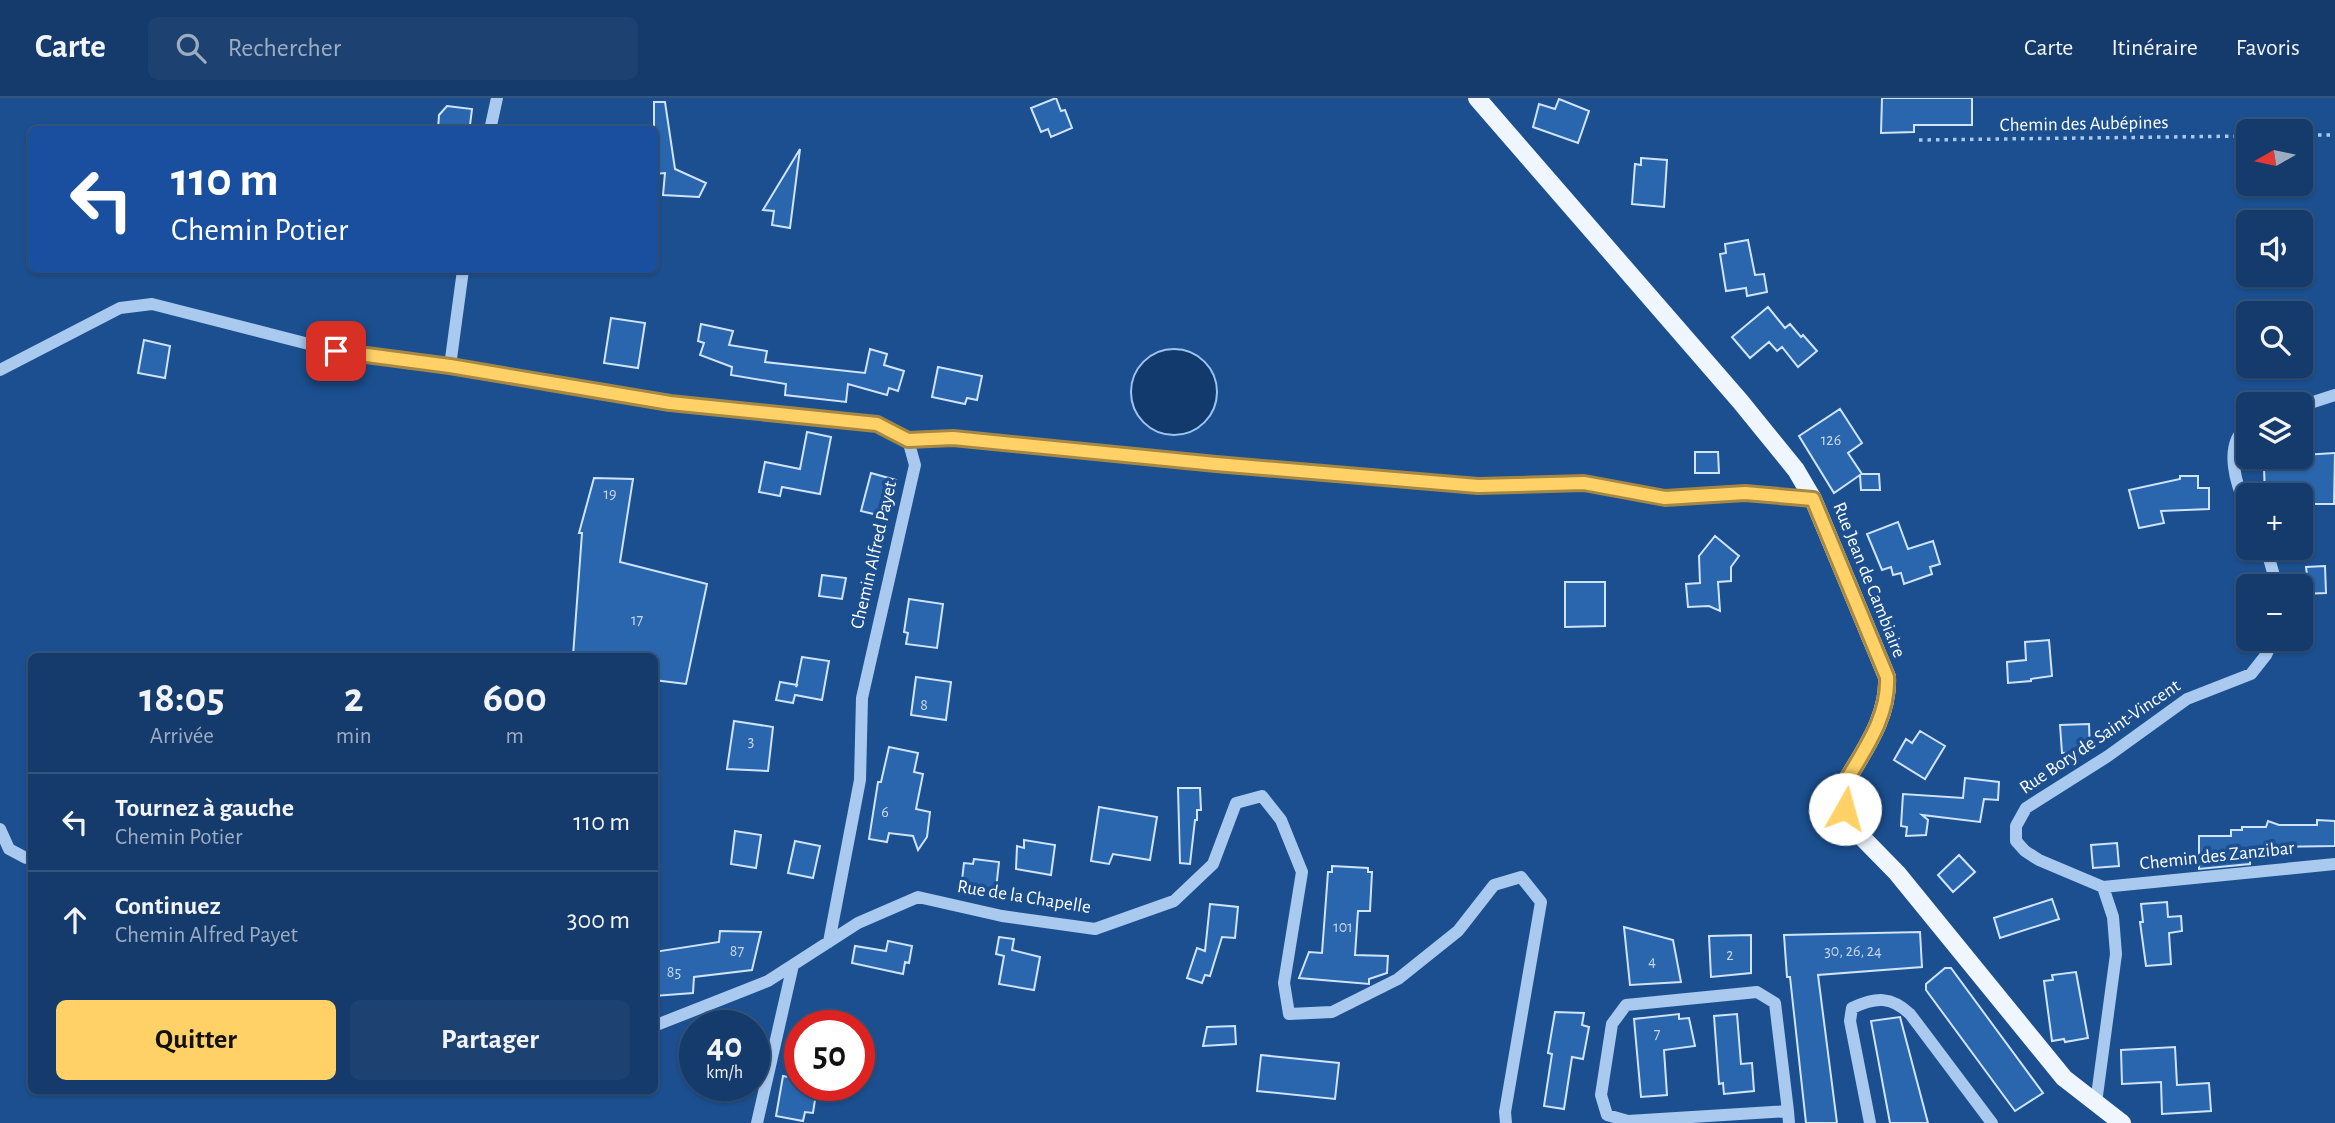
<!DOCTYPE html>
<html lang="fr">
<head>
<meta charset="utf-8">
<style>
  :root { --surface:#143b6b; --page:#1d4271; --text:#f1f3f6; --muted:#9dadc1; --line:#33557e; --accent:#ffd166 }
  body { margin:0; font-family:"Alegreya Sans",sans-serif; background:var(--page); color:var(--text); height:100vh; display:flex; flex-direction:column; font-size:26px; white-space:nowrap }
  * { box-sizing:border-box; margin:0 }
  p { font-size:23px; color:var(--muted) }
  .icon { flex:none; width:38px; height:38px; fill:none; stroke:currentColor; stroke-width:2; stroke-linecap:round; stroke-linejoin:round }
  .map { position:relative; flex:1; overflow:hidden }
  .sheet { position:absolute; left:28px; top:555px; width:630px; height:441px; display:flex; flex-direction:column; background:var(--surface); border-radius:10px; box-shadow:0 2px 5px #0004,0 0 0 2px var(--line) }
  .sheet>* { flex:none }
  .hud { position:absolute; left:28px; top:28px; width:630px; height:147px; border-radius:10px; box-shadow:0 2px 5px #0004,0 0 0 2px var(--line); background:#1a4fa0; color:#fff; overflow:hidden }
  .needle { width:46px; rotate:261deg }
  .controls { position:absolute; left:2236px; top:21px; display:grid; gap:14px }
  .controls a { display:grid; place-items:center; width:77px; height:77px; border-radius:10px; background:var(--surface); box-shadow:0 2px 5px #0004,0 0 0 2px var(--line); font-size:35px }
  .speed { position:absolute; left:679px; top:912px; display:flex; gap:14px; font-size:35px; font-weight:700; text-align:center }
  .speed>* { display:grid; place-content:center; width:91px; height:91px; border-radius:50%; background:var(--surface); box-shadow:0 2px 5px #0004,0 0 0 2px var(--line); line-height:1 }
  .speed small { font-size:18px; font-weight:400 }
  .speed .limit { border:10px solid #d22; background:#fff; color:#111 }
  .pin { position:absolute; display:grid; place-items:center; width:60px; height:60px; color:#fff; margin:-30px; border-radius:14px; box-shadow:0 4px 10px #0006 }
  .me { position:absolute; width:77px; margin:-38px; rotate:7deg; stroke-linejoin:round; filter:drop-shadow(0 0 5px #0008) }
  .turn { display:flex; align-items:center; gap:24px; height:147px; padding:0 28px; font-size:32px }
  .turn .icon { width:91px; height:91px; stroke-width:2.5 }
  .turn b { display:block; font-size:49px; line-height:60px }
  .eta { display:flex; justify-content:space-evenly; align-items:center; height:119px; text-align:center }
  .eta b { font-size:42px; font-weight:700; line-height:49px }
  .primary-button { display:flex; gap:14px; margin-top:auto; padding:14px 28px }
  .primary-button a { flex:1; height:80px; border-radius:10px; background:var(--accent); color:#111; font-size:28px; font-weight:700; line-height:80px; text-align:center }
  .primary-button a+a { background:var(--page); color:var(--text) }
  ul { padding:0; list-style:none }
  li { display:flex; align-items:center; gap:21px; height:98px; padding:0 28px; border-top:2px solid var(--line) }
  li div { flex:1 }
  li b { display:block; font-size:26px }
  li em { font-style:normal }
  header { display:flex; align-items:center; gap:42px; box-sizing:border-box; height:98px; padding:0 35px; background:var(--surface); border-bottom:2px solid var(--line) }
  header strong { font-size:33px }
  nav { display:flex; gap:38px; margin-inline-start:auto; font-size:24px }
  .search { width:490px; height:63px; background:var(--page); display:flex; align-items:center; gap:18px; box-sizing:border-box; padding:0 24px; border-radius:10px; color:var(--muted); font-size:26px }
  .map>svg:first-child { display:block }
  .water { fill:#123a6d; stroke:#9cc4f0; stroke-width:2 }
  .building { fill:#2a66ad; stroke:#cfe3fa; stroke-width:2 }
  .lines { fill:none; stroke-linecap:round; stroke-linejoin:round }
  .path { stroke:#a9c9ee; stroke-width:3.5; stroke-dasharray:3.5 5; stroke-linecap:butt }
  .minor { stroke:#a9c9ee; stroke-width:12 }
  .major { stroke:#f0f6ff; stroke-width:18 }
  .route-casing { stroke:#a68842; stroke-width:18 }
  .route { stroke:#ffd166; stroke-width:12 }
  .labels { text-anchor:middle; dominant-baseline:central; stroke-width:7; stroke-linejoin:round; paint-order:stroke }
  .number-label { font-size:16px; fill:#cad9ea }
  .street-label { font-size:19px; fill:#fff; stroke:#1b4f8f }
</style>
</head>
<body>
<header>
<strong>Carte</strong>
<div class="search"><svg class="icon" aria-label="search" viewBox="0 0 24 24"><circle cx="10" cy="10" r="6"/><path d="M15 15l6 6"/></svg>Rechercher</div>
<nav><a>Carte</a><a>Itinéraire</a><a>Favoris</a></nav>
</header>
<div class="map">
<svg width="2335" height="1025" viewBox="0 0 2335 1025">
  <rect width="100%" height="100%" fill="#1b4f8f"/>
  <path class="water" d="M1131 294a43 43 0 1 1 86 0a43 43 0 1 1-86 0Z"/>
  <path class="building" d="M 1056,0 L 1061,13 L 1065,12 L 1072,30 L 1051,39 L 1048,31 L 1041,34 L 1031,10 Z
    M 1882,0 L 1972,0 L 1972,27 L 1914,27 L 1914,34 L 1881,35 Z
    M 1559,1 L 1589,13 L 1578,45 L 1533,29 L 1539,6 L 1555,11 Z
    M 654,4 L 665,4 L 675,71 L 706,85 L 699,99 L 663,97 L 665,75 L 654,76 Z
    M 447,8 L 472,11 L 470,27 L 465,32 L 438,32 L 439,17 Z
    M 800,51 L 790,130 L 772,127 L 774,113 L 763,112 Z
    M 1641,60 L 1667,62 L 1664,109 L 1632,106 L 1635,66 L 1641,67 Z
    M 1748,142 L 1755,177 L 1764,176 L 1767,194 L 1747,198 L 1746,190 L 1726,193 L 1720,156 L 1726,155 L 1725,146 Z
    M 1768,209 L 1785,230 L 1790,226 L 1801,239 L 1803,237 L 1817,253 L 1798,269 L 1782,249 L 1777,253 L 1769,244 L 1750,260 L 1732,239 Z
    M 611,220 L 645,225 L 638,270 L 604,265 Z
    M 701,226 L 733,233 L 729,247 L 767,253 L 765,264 L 865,275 L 870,251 L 887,256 L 884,267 L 904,273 L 898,293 L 889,290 L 887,297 L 848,286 L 846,304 L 785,297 L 786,286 L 731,277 L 732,269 L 700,257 L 704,245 L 698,243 Z
    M 144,242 L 170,248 L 165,280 L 138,275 Z
    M 938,269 L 982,278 L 977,302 L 967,300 L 965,306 L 932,299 Z
    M 1840,311 L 1862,345 L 1848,355 L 1862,376 L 1879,376 L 1880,392 L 1861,392 L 1860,377 L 1834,395 L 1799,338 Z
    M 807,334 L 831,339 L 820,396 L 782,389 L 780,398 L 759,394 L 765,364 L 800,371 Z
    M 1695,354 L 1718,354 L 1719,375 L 1695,375 Z
    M 2335,355 L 2334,406 L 2301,406 L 2301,397 L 2265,397 L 2264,370 L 2272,370 L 2272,359 Z
    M 871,375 L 896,382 L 886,419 L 861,413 Z
    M 2180,378 L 2198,378 L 2198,390 L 2209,390 L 2209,411 L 2161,413 L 2164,425 L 2139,430 L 2129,392 L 2180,381 Z
    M 594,380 L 633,381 L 620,464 L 707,486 L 686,586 L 654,582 L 654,558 L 573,558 L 582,435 L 579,435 Z
    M 1898,424 L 1908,451 L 1933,443 L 1940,466 L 1930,469 L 1932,476 L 1904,486 L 1901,475 L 1893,477 L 1891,469 L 1882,472 L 1867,436 Z
    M 1715,438 L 1739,458 L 1731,469 L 1731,483 L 1718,484 L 1720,513 L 1709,508 L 1688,509 L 1686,486 L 1700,485 L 1699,458 Z
    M 2325,468 L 2326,495 L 2302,496 L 2301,477 L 2307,477 L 2306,469 Z
    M 822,477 L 846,480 L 842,501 L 819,498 Z
    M 1565,484 L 1605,484 L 1605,528 L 1565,529 Z
    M 909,501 L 943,506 L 937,550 L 906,546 L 908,535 L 904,534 Z
    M 2049,542 L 2052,578 L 2031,581 L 2031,583 L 2008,585 L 2007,564 L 2026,562 L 2025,544 Z
    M 802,559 L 829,563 L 822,602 L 795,597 L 793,605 L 776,602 L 780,584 L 797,587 L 796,589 Z
    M 916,579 L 951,584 L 946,622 L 911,617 Z
    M 734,623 L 773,629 L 768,673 L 727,671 Z
    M 2089,626 L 2090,654 L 2062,655 L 2060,627 Z
    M 1920,633 L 1945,648 L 1925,681 L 1894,662 L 1906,641 L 1912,645 Z
    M 889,649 L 918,655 L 914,674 L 923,676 L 916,711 L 930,714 L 927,739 L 918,752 L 913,738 L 889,735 L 887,744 L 869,741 L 878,684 L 881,684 Z
    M 1965,680 L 1999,684 L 1998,702 L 1984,701 L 1980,724 L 1922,717 L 1928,722 L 1926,737 L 1906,738 L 1907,729 L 1901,728 L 1903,696 L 1963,700 Z
    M 1178,690 L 1200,690 L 1201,712 L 1197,712 L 1197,722 L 1195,722 L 1190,766 L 1180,765 Z
    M 1099,709 L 1157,719 L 1150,762 L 1113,756 L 1109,766 L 1091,763 Z
    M 2317,722 L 2335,723 L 2335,748 L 2257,749 L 2256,759 L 2250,758 L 2250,766 L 2199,771 L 2199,738 L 2231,738 L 2231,732 L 2242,732 L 2242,729 L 2266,729 L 2268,723 L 2279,727 L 2317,727 Z
    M 735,733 L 761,737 L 756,770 L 731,766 Z
    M 1024,742 L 1055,747 L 1051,777 L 1016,771 L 1017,748 L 1024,750 Z
    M 795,743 L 820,748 L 813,780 L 788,775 Z
    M 2117,745 L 2119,768 L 2093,770 L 2091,747 Z
    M 1959,757 L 1975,774 L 1953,794 L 1938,777 Z
    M 974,761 L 999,764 L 996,791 L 989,796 L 970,793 L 962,782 L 964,765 L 973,766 Z
    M 1332,768 L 1368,770 L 1368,774 L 1372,774 L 1370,813 L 1358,813 L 1355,857 L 1388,858 L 1387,875 L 1369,881 L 1369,886 L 1299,880 L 1309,854 L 1322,855 L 1328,774 L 1332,774 Z
    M 2052,801 L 2059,821 L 2000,840 L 1994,820 Z
    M 2167,804 L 2168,819 L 2181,818 L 2182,833 L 2169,835 L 2171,866 L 2146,868 L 2140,824 L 2143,824 L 2141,806 Z
    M 1210,806 L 1238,809 L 1235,840 L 1222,839 L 1210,878 L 1205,877 L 1202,885 L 1187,880 L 1197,850 L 1205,853 Z
    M 1624,829 L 1673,842 L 1681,884 L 1630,887 Z
    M 720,833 L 761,834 L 752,872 L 694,879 L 693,895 L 654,898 L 654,854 L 719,844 Z
    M 1920,834 L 1922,869 L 1818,877 L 1837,1025 L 1806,1025 L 1790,879 L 1787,879 L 1784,837 Z
    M 1751,837 L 1751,875 L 1711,879 L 1709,838 Z
    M 999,839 L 1014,841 L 1012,852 L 1040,859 L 1034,892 L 999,886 L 1004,858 L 996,856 Z
    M 888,843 L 912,848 L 909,865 L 905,864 L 903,876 L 852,865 L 855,848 L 886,853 Z
    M 1945,870 L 1951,870 L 2043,995 L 2015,1013 L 1926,892 L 1926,886 Z
    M 2076,874 L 2088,940 L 2065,944 L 2064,941 L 2052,943 L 2044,883 L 2053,882 L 2052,877 Z
    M 1555,914 L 1584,915 L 1582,927 L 1589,929 L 1583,961 L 1572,959 L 1564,1011 L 1544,1008 L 1552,956 L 1548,955 Z
    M 1679,916 L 1679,921 L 1689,920 L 1695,948 L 1664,952 L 1667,997 L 1641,999 L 1634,921 Z
    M 1737,916 L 1741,966 L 1752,965 L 1754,993 L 1724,996 L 1723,985 L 1719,986 L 1714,918 Z
    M 1900,919 L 1928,1025 L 1890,1025 L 1871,923 Z
    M 1235,928 L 1236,946 L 1203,948 L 1207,929 Z
    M 2175,949 L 2177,987 L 2209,985 L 2211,1013 L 2162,1016 L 2161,984 L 2122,986 L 2121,952 Z
    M 1261,957 L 1339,965 L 1335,1001 L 1257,993 Z
    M 783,978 L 800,981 L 800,987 L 817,989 L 813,1015 L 805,1014 L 803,1023 L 776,1018 Z"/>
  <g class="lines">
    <path class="path" d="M 2301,37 L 2335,37
      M 1919,42 L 2249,38"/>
    <path class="minor" d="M 490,32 L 497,0
      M 450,268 L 463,172
      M 0,272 L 120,210 L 152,206 L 336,253 L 450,268 L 670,305 L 877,326 L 908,342 L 915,367 L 862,600 L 860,682 L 829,844
      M 2301,308 L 2335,297
      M 2249,327 C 2221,346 2237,390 2249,415
      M 908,342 L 953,339 L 1216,367 L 1478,388 L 1584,385 L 1665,400 L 1745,395 L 1813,401
      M 2266,450 L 2277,488
      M 0,731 L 9,751 L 26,760 L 32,757
      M 2103,789 L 2335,766
      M 654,928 L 768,883 L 858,825 L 918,799 L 1002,818 L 1095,831 L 1174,803 L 1213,766 L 1236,705 L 1262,698 L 1281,722 L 1302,774 L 1284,885 L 1289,916 L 1332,914 L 1398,881 L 1458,833 L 1494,787 L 1521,779 L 1541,804 L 1505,1014 L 1506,1025
      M 2096,1005 L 2116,856 L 2113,819 L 2103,789 L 2039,762 L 2025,753 L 2016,743 L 2016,728 L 2026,710 L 2108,658 L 2187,601 L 2251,576 L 2266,557 L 2273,541
      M 1788,1013 L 1628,1023 L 1607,1017 L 1601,997 L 1612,926 L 1626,907 L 1757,894 L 1775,905 L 1788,1013 L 1789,1025
      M 757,1025 L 793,867
      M 1870,1025 L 1850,923 L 1852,910 C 1876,899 1891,898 1910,916 L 1992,1025"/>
    <path class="major" d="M 1477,0 L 1740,303 L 1796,372 L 1813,401 L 1887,579 C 1889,619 1864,652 1845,685 L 1842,697 L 1848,725 L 1897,775 L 2064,980 L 2122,1025"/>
  </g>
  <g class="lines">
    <defs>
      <path id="route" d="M 336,253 L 450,268 L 670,305 L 877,326 L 908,342 L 953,340 L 1216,366 L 1478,388 L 1584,385 L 1665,400 L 1745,395 L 1813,401 L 1887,579 C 1889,619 1864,652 1845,685 L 1842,697 L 1845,711"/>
    </defs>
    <use href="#route" class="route-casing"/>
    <use href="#route" class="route"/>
  </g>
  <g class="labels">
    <g class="number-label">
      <text x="1831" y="342">126</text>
      <text x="610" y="396">19</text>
      <text x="637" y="522">17</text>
      <text x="924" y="607">8</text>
      <text x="751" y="643">3</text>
      <text x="885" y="714">6</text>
      <text x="1343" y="829">101</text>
      <text x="737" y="853">87</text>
      <text x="1853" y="853">30, 26, 24</text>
      <text x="1730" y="857">2</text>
      <text x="1652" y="863">4</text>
      <text x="674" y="874">85</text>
      <text x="1657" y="936">7</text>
    </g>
    <g class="street-label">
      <text transform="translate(2084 26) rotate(-1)">Chemin des Aubépines</text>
      <text transform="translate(874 457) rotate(-77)">Chemin Alfred Payet</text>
      <text transform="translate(1869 482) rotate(68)">Rue Jean de Cambiaire</text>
      <text transform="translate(2100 639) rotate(-34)">Rue Bory de Saint-Vincent</text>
      <text transform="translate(2217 758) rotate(-6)">Chemin des Zanzibar</text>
      <text transform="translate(1024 799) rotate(9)">Rue de la Chapelle</text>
    </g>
  </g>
</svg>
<div class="controls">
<a><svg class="needle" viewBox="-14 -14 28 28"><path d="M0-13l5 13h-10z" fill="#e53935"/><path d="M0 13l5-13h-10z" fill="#9dadc1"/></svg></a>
<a><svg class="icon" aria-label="sound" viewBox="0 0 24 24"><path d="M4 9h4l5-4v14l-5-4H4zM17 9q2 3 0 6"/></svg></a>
<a><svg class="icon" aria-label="search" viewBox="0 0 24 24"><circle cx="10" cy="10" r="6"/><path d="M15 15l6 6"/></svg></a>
<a><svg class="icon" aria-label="layers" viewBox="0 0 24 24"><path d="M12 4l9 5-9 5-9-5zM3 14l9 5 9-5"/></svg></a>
<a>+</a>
<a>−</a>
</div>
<div class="speed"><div>40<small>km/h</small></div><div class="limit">50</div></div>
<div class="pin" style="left:336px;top:253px;background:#d93025"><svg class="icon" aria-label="arrive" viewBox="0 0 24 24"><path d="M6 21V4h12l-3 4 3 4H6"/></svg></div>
<svg class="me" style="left:1845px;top:711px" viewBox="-20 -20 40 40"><circle r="19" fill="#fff"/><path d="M0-13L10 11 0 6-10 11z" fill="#ffd166"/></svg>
<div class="hud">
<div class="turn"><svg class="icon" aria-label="left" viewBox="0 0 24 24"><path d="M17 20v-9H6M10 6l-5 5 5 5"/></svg><div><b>110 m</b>Chemin Potier</div></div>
</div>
<section class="sheet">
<div class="eta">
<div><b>18:05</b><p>Arrivée</p></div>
<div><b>2</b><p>min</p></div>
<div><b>600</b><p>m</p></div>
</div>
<ul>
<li><svg class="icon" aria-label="left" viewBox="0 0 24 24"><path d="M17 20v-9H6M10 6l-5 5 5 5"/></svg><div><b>Tournez à gauche</b><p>Chemin Potier</p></div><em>110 m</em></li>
<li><svg class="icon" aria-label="ahead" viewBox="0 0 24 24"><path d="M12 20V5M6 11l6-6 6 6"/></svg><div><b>Continuez</b><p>Chemin Alfred Payet</p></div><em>300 m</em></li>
</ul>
<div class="primary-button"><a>Quitter</a><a>Partager</a></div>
</section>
</div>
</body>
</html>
